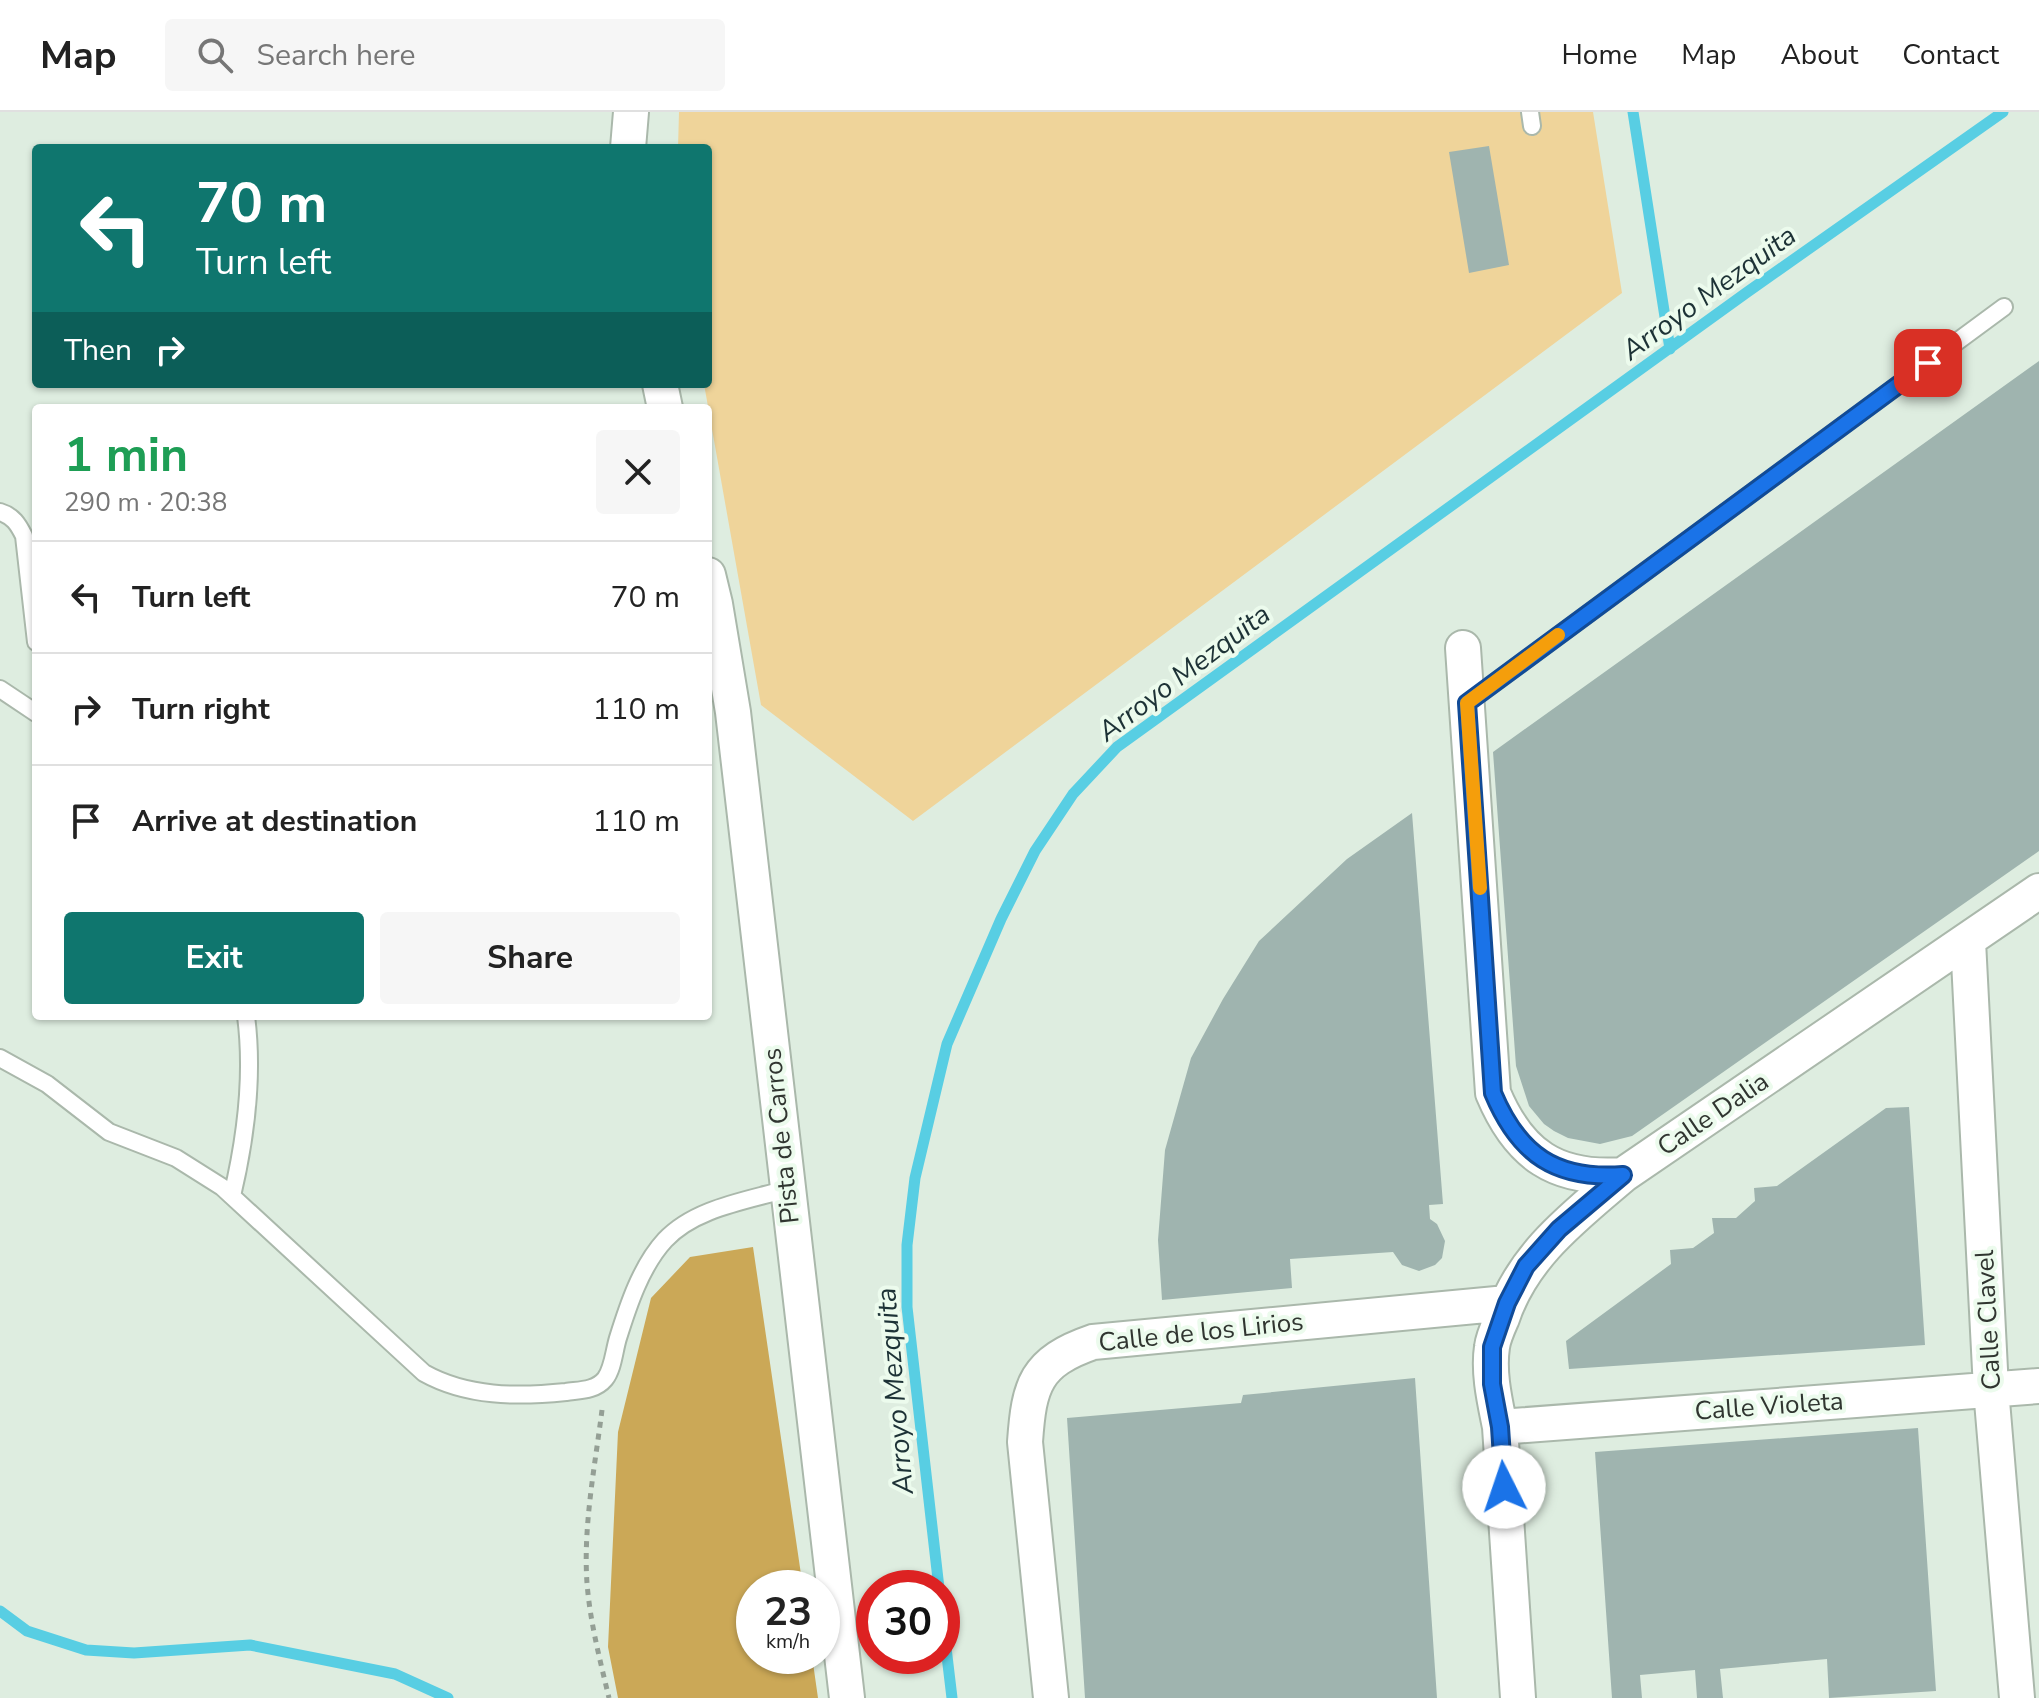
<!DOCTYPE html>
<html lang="en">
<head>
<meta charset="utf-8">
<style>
  :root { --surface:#fff; --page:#f6f6f6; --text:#222; --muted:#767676; --line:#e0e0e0; --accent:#0f766e }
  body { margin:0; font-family:"Nunito Sans",sans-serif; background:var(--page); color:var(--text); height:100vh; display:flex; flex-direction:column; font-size:30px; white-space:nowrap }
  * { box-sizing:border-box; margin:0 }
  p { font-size:26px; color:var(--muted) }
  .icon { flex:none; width:44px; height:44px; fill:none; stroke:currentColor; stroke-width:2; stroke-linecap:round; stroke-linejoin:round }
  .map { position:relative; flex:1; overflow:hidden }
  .sheet { position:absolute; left:32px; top:292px; width:680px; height:616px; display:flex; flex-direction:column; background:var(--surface); border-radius:8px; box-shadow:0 2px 6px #0004 }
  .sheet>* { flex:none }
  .guide { position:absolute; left:32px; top:32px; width:680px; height:244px; border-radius:8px; box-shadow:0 2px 6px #0004; background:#0f766e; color:#fff; overflow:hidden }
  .speed { position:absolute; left:736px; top:1458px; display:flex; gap:16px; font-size:40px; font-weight:700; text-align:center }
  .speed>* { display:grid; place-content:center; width:104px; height:104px; border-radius:50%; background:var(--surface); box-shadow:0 2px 6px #0004; line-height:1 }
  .speed small { font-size:20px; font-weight:400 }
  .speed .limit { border:12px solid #d22; background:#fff; color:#111 }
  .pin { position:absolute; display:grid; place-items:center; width:68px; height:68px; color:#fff; margin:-34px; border-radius:16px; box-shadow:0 4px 12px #0006 }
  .me { position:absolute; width:88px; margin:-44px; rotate:356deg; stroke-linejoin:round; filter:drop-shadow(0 0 6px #0008) }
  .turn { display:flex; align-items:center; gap:28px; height:168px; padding:0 32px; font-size:36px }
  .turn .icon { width:104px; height:104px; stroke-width:2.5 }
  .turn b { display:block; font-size:56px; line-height:68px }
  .then { display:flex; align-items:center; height:76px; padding:0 32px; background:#0003; gap:16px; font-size:30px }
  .round { display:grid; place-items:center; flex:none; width:84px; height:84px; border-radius:8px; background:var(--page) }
  .overview { display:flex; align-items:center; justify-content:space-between; height:136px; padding:0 32px }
  h1 { font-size:48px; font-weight:700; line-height:60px; color:#1e9e55 }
  .button { display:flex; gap:16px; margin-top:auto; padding:16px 32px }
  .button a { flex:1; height:92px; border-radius:8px; background:var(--accent); color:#fff; font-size:32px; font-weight:700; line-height:92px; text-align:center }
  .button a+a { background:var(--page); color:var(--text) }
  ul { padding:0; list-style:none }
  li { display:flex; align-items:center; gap:24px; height:112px; padding:0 32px; border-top:2px solid var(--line) }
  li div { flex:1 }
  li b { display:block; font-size:30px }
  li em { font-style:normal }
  header { display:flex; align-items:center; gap:48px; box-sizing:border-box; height:112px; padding:0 40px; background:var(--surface); border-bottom:2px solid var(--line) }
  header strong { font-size:38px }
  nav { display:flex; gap:44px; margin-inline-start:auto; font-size:28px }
  .search { width:560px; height:72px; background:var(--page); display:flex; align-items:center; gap:20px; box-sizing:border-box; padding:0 28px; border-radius:8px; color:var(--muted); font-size:30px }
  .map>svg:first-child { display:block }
  .green { fill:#efd49a }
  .forest { fill:#cba857 }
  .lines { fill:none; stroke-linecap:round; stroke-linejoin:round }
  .stream { stroke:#58cee3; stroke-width:11 }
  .building { fill:#9fb4af }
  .lane-casing { stroke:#aab8ab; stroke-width:20 }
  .street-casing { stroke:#aab8ab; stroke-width:38 }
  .path { stroke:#949f95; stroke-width:5; stroke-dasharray:6 6; stroke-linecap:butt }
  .lane { stroke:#fff; stroke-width:16 }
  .street { stroke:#fff; stroke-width:34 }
  .route-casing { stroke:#114b97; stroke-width:20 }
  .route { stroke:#1a73e8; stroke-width:14 }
  .slow { stroke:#f59e0b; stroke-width:14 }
  .labels { text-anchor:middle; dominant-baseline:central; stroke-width:8; stroke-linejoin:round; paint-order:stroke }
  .street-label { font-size:26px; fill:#303530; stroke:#ecfbed }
  .water-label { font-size:28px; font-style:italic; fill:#1d3236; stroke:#ecfbed }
</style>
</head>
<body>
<header>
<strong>Map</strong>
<div class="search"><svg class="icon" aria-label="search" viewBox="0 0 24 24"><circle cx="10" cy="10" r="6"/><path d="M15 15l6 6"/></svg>Search here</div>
<nav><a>Home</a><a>Map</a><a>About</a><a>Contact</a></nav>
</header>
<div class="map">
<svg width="2039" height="1586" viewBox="0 0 2039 1586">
  <rect width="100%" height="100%" fill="#deede0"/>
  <path class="green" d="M 679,0 L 1593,0 L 1622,181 L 913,709 L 761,593 L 704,272 L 708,272 L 708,36 L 678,36 Z"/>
  <path class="forest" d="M 753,1135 L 803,1476 L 754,1476 L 754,1544 L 812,1544 L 818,1586 L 618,1586 L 608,1535 L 618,1320 L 651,1186 L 690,1145 Z"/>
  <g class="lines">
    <path class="stream" d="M 1633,0 L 1670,237
      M 939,1476 L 907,1195 L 907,1133 L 915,1066 L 947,932 L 1001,807 L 1035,739 L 1073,682 L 1117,635 L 1746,181 L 2003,0
      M 0,1499 L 27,1519 L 86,1538 L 134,1541 L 250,1533 L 395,1562 L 448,1586
      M 942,1502 L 952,1586"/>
  </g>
  <path class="building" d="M 1489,34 L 1509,153 L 1469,161 L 1449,40 Z
    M 2039,249 L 2039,739 L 1632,1024 L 1600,1032 L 1568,1026 L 1554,1019 L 1544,1012 L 1529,994 L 1516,954 L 1493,640 Z
    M 1412,701 L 1443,1092 L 1429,1093 L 1430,1107 L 1437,1112 L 1445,1129 L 1442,1146 L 1435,1153 L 1419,1159 L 1402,1153 L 1393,1140 L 1290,1147 L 1292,1176 L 1162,1188 L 1158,1128 L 1165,1038 L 1191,946 L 1223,887 L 1259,829 L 1347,747 Z
    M 1909,995 L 1925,1233 L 1569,1257 L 1566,1229 L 1671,1152 L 1670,1138 L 1693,1136 L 1714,1121 L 1712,1106 L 1736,1106 L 1755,1089 L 1754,1076 L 1777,1074 L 1886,996 Z
    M 1415,1266 L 1437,1586 L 1085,1586 L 1067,1306 L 1241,1291 L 1243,1283 Z
    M 1918,1316 L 1936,1579 L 1829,1586 L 1827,1547 L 1720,1557 L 1723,1586 L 1697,1586 L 1695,1558 L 1640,1563 L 1642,1586 L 1612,1586 L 1595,1340 Z"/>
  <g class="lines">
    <defs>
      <path id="lane" d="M 1530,0 L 1532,14
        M 0,400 C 13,404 18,412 24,424 L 36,530
        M 0,577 L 36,601
        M 1467,591 L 2004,195
        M 0,946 L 47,972 L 109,1020 L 176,1046 L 222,1075 L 424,1261 C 467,1285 517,1285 566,1280 C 579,1278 595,1279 605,1267 C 613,1257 614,1239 618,1226 C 628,1194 641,1154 665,1128 C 695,1096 746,1089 787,1077
        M 232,1084 C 246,1025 254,965 246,904"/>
      <path id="street" d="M 628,36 L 631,0
        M 660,272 L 665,296
        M 708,463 L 715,492 L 733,600 L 847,1586
        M 1463,536 L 1493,981 C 1519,1043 1556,1068 1623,1063
        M 1968,829 L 1991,1277 L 2017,1586
        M 1500,1315 L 2039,1274
        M 1051,1586 L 1025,1330 C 1029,1273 1035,1250 1093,1230 L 1507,1191
        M 1518,1586 L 1500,1315 C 1495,1290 1488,1261 1492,1235 C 1493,1226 1498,1215 1502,1206 C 1523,1143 1574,1105 1623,1063 L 2039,779"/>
    </defs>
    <use href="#lane" class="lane-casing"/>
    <use href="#street" class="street-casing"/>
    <path class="path" d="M 602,1298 C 595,1354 583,1414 587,1471 C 590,1510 600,1548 609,1586"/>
    <use href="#lane" class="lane"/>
    <use href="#street" class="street"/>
  </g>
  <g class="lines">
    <defs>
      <path id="route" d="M 1504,1375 L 1500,1315 L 1492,1272 L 1492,1235 L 1507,1191 L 1526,1154 L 1559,1117 L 1623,1063 C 1556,1068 1519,1043 1493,981 L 1467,591 L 1928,251"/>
    </defs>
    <use href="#route" class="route-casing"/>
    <use href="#route" class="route"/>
    <path class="slow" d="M 1480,776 L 1467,591 L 1558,523"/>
  </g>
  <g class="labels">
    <g class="street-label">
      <text transform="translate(1713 1002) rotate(-34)">Calle Dalia</text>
      <text transform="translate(781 1024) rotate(-96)">Pista de Carros</text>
      <text transform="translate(1988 1208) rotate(-93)">Calle Clavel</text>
      <text transform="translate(1201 1220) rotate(-6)">Calle de los Lirios</text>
      <text transform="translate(1769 1294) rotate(-4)">Calle Violeta</text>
    </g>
    <g class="water-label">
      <text transform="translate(1709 181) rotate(-36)">Arroyo Mezquita</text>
      <text transform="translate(1184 561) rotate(-37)">Arroyo Mezquita</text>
      <text transform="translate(895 1279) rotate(-95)">Arroyo Mezquita</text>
    </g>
  </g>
</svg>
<div class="speed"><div>23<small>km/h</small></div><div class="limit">30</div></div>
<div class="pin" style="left:1928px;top:251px;background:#d93025"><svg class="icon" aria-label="arrive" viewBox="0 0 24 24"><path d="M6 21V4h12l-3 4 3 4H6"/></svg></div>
<svg class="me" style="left:1504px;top:1375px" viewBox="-20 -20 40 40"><circle r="19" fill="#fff"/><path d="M0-13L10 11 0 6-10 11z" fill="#1a73e8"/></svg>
<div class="guide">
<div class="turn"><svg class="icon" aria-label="left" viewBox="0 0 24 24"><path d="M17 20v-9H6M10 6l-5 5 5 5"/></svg><div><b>70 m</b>Turn left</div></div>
<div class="then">Then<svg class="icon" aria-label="right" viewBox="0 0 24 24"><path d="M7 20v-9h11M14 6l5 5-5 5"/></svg></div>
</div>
<section class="sheet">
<div class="overview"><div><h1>1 min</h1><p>290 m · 20:38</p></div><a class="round"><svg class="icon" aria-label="close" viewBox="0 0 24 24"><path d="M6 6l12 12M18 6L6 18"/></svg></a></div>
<ul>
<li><svg class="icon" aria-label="left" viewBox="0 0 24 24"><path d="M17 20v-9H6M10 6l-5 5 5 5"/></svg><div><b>Turn left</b></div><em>70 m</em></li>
<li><svg class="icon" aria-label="right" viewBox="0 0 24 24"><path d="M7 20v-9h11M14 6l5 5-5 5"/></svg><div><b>Turn right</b></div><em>110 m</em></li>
<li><svg class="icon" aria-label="arrive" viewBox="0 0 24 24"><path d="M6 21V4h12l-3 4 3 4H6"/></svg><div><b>Arrive at destination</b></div><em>110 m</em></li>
</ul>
<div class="button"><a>Exit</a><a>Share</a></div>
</section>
</div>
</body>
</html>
